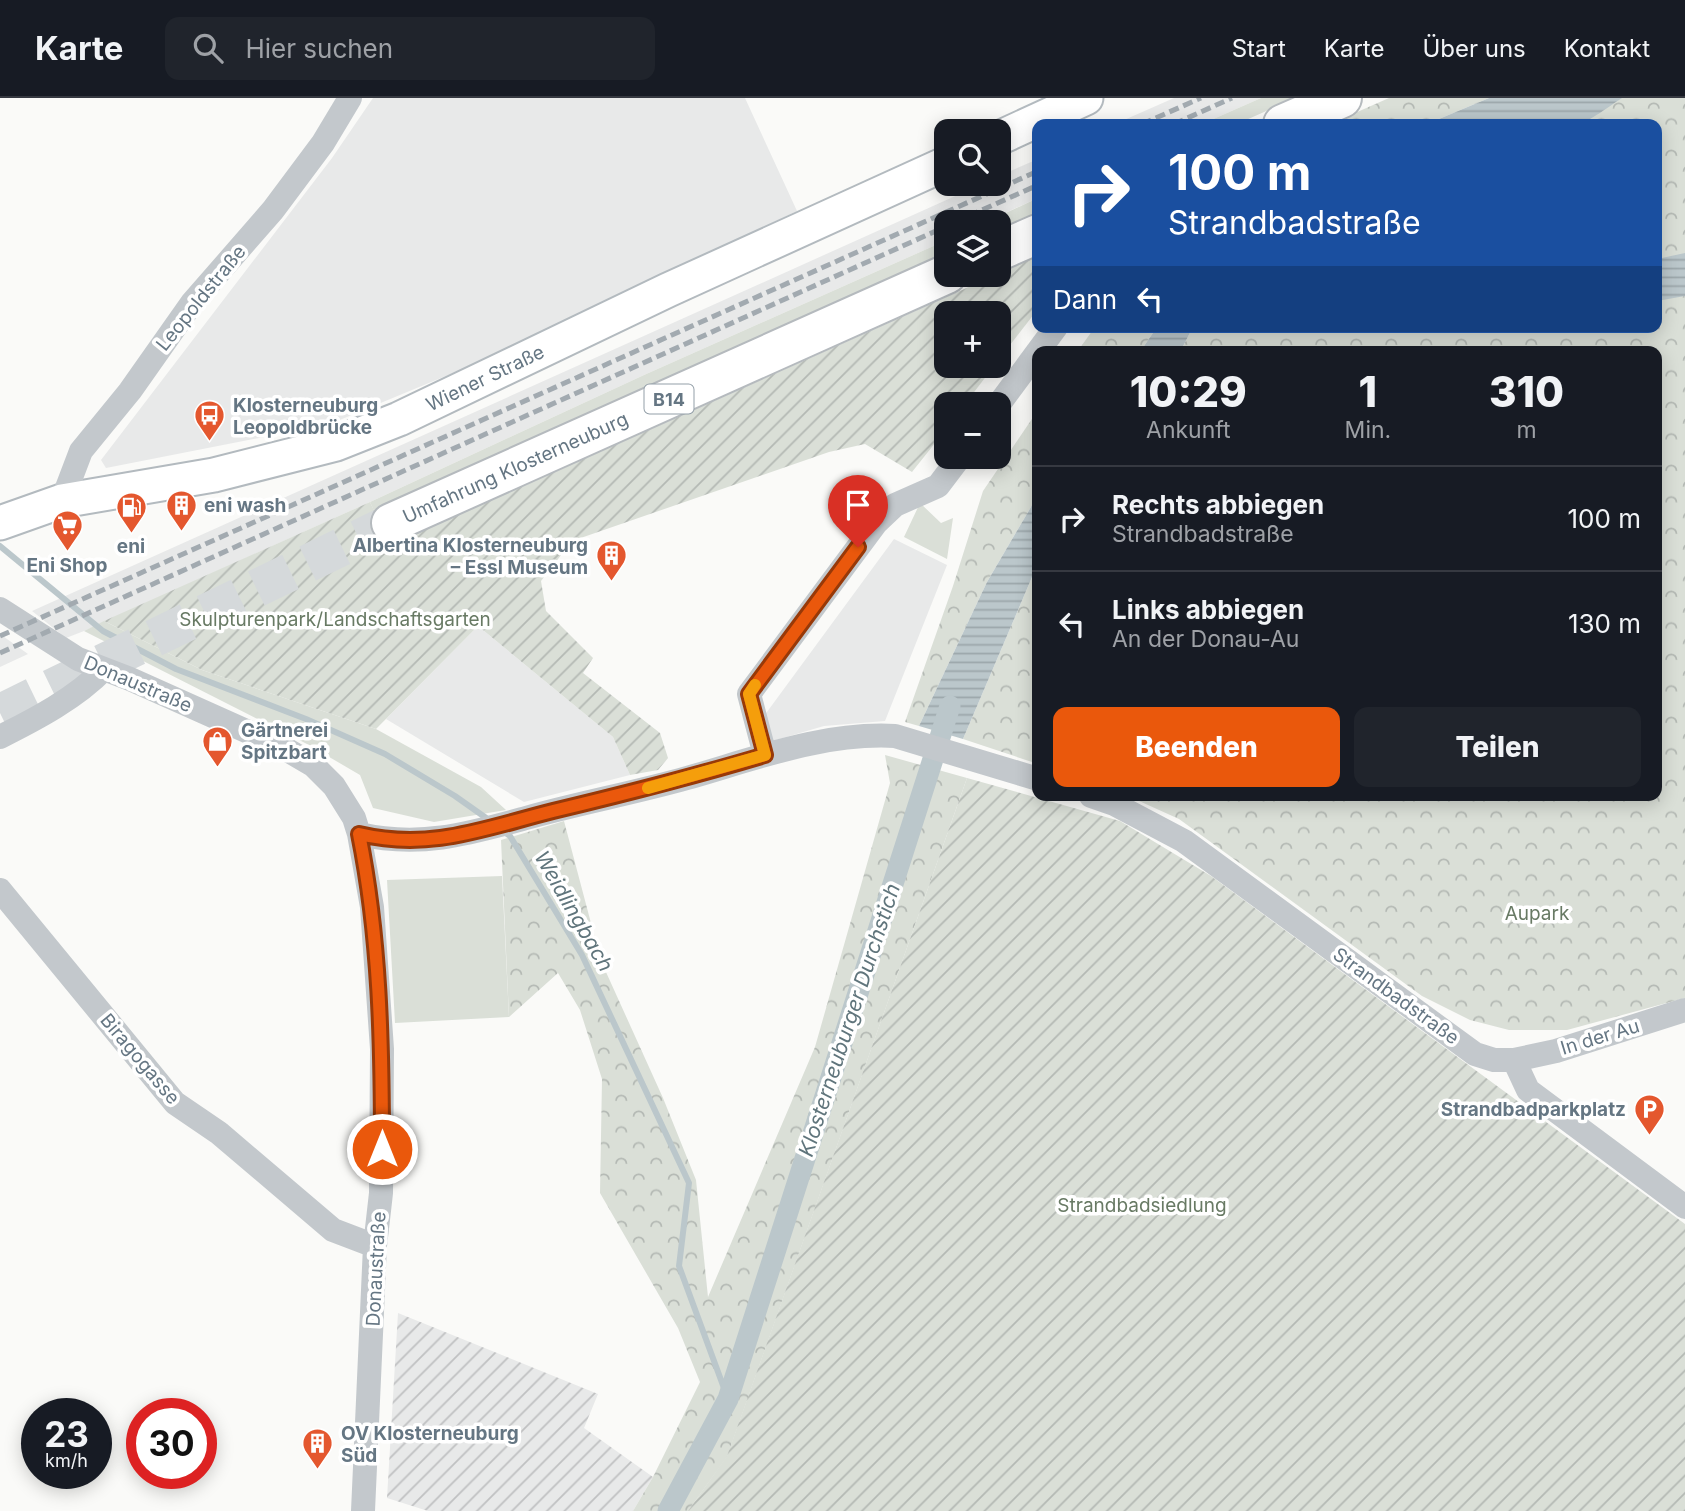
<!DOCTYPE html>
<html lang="de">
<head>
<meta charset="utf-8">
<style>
  :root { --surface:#171b24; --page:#20242c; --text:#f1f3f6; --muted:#9ea1a6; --line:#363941; --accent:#ea580c }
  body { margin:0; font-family:Inter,sans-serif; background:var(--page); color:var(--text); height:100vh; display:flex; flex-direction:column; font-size:26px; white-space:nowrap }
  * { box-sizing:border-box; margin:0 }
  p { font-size:23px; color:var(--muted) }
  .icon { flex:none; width:38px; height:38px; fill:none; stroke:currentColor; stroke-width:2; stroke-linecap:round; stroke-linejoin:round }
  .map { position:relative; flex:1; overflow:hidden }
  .drawer { position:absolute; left:1032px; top:248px; width:630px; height:455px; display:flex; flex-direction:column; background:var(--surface); border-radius:14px; box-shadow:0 4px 18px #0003 }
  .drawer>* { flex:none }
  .hud { position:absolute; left:1032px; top:21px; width:630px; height:214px; border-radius:14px; box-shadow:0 4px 18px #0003; background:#1a4fa0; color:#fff; overflow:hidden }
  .controls { position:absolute; left:934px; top:21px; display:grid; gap:14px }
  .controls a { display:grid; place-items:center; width:77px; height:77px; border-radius:14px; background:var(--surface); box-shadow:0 4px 18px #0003; font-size:35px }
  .speed { position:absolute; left:21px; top:1300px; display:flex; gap:14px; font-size:35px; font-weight:700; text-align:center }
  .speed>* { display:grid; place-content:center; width:91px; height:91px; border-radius:50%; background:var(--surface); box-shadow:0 4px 18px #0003; line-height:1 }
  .speed small { font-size:18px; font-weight:400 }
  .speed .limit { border:10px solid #d22; background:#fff; color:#111 }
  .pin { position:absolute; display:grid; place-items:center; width:60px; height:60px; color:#fff; margin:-72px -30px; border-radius:50% 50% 50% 0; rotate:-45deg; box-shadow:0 0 7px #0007 }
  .pin .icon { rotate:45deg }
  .me { position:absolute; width:77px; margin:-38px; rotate:0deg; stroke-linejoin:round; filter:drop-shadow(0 0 5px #0008) }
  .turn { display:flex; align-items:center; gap:24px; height:147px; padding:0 21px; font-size:32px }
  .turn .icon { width:91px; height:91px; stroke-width:2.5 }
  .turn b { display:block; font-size:49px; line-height:60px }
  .then { display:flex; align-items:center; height:66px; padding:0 21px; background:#0003; gap:14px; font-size:26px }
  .eta { display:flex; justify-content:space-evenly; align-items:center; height:119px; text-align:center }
  .eta b { font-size:42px; font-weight:800; line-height:49px }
  .primary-button { display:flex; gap:14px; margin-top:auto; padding:14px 21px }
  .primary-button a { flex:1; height:80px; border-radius:14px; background:var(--accent); color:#fff; font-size:28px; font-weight:800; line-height:80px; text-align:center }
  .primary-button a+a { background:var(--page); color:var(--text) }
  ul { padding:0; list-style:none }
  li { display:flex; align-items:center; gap:21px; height:105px; padding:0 21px; border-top:2px solid var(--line) }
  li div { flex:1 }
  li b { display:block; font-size:26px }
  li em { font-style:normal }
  header { display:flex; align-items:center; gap:42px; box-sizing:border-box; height:98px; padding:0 35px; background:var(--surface); border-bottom:2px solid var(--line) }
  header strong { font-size:33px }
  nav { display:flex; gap:38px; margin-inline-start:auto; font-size:24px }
  .search { width:490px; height:63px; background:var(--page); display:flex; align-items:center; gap:18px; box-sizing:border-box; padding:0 24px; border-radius:14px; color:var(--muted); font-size:26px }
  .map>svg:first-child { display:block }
  .built { fill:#e8e9e9 }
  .industrial { fill:url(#industrial-furrows) }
  .grass { fill:#dadfd7 }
  .forest { fill:url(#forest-crowns) }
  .garden { fill:url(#garden-furrows) }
  .water { fill:url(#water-rules) }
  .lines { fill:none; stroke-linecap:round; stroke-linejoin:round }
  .stream { stroke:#bbc7cb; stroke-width:6 }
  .canal { stroke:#bbc7cb; stroke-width:21 }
  .primary-tunnel { stroke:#d5d9db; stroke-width:38; stroke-dasharray:38 19; stroke-linecap:butt }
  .secondary-casing { stroke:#b3babf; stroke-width:37 }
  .primary-casing { stroke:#b5babe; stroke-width:42 }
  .street { stroke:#c3c8cc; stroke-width:24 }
  .secondary { stroke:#fff; stroke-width:33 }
  .primary { stroke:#fff; stroke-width:38 }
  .rail { stroke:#a2aab0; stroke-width:5; stroke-dasharray:10 5; stroke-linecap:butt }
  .route-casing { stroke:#983908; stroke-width:18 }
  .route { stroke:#ea580c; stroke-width:12 }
  .slow { stroke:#f59e0b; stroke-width:12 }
  .labels { text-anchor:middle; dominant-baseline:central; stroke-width:7; stroke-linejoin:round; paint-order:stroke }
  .shield { fill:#fff; stroke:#939fa8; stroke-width:2 }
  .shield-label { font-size:18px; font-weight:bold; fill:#657683 }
  .street-label { font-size:19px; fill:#657683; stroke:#fff }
  .poi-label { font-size:19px; font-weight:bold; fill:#657683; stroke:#fff; text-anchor:start }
  .park-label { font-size:19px; fill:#687a64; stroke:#fff }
  .water-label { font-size:21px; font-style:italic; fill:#60757c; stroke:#fff }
</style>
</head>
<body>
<header>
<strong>Karte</strong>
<div class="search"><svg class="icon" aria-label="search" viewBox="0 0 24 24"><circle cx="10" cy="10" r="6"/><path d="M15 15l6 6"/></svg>Hier suchen</div>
<nav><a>Start</a><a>Karte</a><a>Über uns</a><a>Kontakt</a></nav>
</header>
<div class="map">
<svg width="1685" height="1413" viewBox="0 0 1685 1413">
  <defs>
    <pattern id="industrial-furrows" width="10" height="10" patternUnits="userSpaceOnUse" patternTransform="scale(1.75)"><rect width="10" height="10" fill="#e8e9e9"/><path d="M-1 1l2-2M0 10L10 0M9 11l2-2" fill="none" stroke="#c0c1c2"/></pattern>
    <pattern id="forest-crowns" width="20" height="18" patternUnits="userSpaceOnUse" patternTransform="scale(1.75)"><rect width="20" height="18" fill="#dadfd7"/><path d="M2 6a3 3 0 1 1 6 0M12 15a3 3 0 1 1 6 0" fill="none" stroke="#b4b9b4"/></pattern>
    <pattern id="garden-furrows" width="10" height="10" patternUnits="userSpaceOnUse" patternTransform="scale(1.75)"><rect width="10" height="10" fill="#dadfd7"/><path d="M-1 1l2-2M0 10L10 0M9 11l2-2" fill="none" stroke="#b4b9b4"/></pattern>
    <pattern id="water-rules" width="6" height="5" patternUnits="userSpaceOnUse" patternTransform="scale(1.75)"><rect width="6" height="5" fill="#bbc7cb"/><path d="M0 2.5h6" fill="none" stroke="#9ca6aa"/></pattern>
  </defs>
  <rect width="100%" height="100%" fill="#fafaf8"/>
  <path class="built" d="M 373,0 L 745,0 L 797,113 L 477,265 L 330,326 L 106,370 L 101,362 L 332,60 Z
    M 1174,0 L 1261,0 L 1202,26 L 1115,26 Z
    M 1038,61 L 1038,100 L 985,124 L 947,124 L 947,142 L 644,277 L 370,404 L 84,533 L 66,540 L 32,513 L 982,86 L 999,86 L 999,78 Z
    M 894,441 L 947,467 L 885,623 L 824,628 L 769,644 L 764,618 Z
    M 478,528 L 613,639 L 630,677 L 524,704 L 386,621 Z
    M 0,536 L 28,556 L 0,569 Z"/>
  <path class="industrial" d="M 398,1215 L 598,1296 L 584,1330 L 653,1379 L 633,1413 L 428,1413 L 387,1400 Z"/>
  <path class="grass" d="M 1261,0 L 1296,0 L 1237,26 L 1202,26 Z
    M 1038,100 L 1038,115 L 999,132 L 999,124 L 986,124 Z
    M 947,142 L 947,155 L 375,415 L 370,404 L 644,277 Z
    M 920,405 L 941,425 L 953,420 L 947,461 L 904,439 Z
    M 104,523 L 202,572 L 376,631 L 481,689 L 506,712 L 434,724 L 373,710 L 360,677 L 307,646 L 84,533 Z
    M 502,778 L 509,919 L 395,925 L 387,782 Z"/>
  <path class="forest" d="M 1389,0 L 1489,0 L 1427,26 L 1330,26 Z
    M 1621,0 L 1685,0 L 1685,900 L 1567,932 L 1509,932 L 1470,922 L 1422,898 L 1179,721 L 1128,698 L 1657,698 L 1657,254 L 1180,254 L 1193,229 L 1657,229 L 1657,26 L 1580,26 Z
    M 1095,229 L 1157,229 L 1140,254 L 1077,254 Z
    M 1038,312 L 1038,397 L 987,484 L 919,628 L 905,624 L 953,488 L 983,393 Z
    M 1038,465 L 1038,666 L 963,641 Z
    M 885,657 L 967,680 L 727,1359 L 688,1413 L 633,1413 L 653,1379 L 700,1284 L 678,1230 L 600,1095 L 602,981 L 580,912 L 558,875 L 509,919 L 501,742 L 564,723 L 601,863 L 663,1000 L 696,1082 L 708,1199 L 815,949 L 890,685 Z"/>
  <path class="garden" d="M 1038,158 L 1038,211 L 999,261 L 999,215 L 947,215 L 947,268 L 994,268 L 965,306 L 947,306 L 947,330 L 912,374 L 865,346 L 829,354 L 572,443 L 541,483 L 546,513 L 593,560 L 583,575 L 660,635 L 668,660 L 658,672 L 630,677 L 613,639 L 478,528 L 376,631 L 202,572 L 104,523 L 370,404 L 391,447 Z
    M 967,680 L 1120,723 L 1211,778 L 1685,1126 L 1685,1413 L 688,1413 L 727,1358 Z"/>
  <path class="water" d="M 1489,0 L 1622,0 C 1611,7 1589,24 1578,26 C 1558,29 1540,22 1521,26 L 1427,26 Z
    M 1685,155 L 1685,198 L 1657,203 L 1657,161 Z
    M 1157,229 L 1193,229 L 1180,254 L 1140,254 Z
    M 1038,397 L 1038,465 L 963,641 L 919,628 L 987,484 Z"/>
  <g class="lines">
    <path class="stream" d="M 0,448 L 103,533 L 176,571 L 306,621 L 385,656 L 455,698 L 489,722
      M 503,733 L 510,738 L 582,857 L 689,1085 L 679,1168 L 728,1301"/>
    <path class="canal" d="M 668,1413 L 728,1301 L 950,608"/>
    <path class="primary-tunnel" d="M 0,615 L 391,425"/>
    <defs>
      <g id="secondary">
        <path d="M 999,40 L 1086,0"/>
        <path id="s1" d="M 0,425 L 62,403 L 214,377 L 336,346 L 399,321 L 668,192 L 947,65"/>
      </g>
      <g id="primary">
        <path d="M 1283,26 L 1342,0"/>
        <path d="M 999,153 L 1038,136"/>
        <path id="s2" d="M 391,425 L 947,176"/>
      </g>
    </defs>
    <use href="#secondary" class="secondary-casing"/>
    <use href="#primary" class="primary-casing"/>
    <path class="street" d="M 999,306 L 1056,229
      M 62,403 L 81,353 L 130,293 L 192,205 L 273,112 L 323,45 L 350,0
      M 0,511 L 78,561 L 130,581 L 282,649 L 313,667 L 334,688 L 354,720 L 359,736 L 372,809 L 382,951 L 381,1095 L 375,1148 L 363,1413
      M 0,639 C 36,621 76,600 104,571
      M 765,657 L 749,596 L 876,425 L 895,407 L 938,388 L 960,359
      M 1091,698 L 1114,706 L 1184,743 L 1475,956 L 1494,962 L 1514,962 L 1556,953 L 1685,912
      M 359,736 C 420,750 468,736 526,720 C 579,705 634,695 687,680 C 754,661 824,634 895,638 L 1038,681
      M 0,792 L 175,1005 L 219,1035 L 333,1132 L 375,1148
      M 1514,962 L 1528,992 L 1685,1109"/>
    <use href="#secondary" class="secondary"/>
    <use href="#primary" class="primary"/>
    <path class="rail" d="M 1142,26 L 1201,0
      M 1174,26 L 1232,0
      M 955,124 L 1038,87
      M 0,538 L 1038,73
      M 0,555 L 947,128"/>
  </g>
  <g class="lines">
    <defs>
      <path id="route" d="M 382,1051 C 382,945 380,840 359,736 C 431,753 485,730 553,713 C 624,696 695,678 765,657 L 749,596 L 858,449"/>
    </defs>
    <use href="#route" class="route-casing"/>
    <use href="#route" class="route"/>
    <path class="slow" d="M 648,690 L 765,657 L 749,596 L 755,587"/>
  </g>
  <defs>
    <symbol id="bus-pin" viewBox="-11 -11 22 30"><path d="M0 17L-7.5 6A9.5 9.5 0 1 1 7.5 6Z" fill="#e4572e" stroke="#fff"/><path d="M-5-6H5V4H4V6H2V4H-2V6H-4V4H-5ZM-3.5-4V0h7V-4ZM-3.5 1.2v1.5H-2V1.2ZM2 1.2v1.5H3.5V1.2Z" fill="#fff"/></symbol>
    <symbol id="building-pin" viewBox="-11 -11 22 30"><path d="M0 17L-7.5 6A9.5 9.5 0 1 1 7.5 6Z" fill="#e4572e" stroke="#fff"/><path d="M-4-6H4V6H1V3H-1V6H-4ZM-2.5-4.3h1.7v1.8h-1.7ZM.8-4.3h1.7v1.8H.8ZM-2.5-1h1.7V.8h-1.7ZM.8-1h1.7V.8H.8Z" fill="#fff"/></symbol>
    <symbol id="fuel-pin" viewBox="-11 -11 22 30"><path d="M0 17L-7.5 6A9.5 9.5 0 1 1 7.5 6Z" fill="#e4572e" stroke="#fff"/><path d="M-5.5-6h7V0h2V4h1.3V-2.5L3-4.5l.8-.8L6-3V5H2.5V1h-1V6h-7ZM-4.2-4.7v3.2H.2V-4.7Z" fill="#fff"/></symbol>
    <symbol id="supermarket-pin" viewBox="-11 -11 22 30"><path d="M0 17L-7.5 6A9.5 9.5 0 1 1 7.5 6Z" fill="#e4572e" stroke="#fff"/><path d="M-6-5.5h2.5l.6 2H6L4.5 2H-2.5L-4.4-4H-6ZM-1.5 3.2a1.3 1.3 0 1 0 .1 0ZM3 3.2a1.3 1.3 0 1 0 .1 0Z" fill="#fff"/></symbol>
    <symbol id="shop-pin" viewBox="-11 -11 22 30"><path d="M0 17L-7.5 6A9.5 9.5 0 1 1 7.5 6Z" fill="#e4572e" stroke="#fff"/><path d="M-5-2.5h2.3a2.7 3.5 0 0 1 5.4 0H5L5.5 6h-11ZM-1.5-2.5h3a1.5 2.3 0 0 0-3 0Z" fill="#fff"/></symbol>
    <symbol id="parking-pin" viewBox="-11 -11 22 30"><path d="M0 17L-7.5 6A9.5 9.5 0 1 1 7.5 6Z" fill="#e4572e" stroke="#fff"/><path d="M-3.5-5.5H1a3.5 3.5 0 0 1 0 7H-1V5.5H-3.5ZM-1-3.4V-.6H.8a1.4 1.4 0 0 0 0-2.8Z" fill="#fff"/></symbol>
  </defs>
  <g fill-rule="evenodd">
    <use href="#bus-pin" x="192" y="300" width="35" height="47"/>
    <use href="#building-pin" x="164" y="390" width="35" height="47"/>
    <use href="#fuel-pin" x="114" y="392" width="35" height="47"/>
    <use href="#supermarket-pin" x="50" y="410" width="35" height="47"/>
    <use href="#building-pin" x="594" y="440" width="35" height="47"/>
    <use href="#shop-pin" x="200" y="626" width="35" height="47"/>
    <use href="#parking-pin" x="1632" y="994" width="35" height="47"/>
    <use href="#building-pin" x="300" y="1328" width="35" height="47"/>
  </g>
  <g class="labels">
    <rect class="shield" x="644.5" y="286.5" width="49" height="29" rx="5"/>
    <g class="shield-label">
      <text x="669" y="301">B14</text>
    </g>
    <g class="street-label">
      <text transform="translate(201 200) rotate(-51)">Leopoldstraße</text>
      <text stroke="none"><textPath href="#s1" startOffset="509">Wiener Straße</textPath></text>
      <text stroke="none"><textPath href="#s2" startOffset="136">Umfahrung Klosterneuburg</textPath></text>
      <text transform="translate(138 586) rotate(23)">Donaustraße</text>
      <text transform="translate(1396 898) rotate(36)">Strandbadstraße</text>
      <text transform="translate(1600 939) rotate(-17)">In der Au</text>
      <text transform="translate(140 961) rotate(50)">Biragogasse</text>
      <text transform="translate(376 1171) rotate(-87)">Donaustraße</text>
    </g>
    <g class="poi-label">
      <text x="233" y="307">Klosterneuburg<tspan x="233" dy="22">Leopoldbrücke</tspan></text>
      <text x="204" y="407">eni wash</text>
      <text x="588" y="447" text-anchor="end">Albertina Klosterneuburg<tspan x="588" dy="22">– Essl Museum</tspan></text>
      <text x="131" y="448" text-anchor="middle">eni</text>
      <text x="67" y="467" text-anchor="middle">Eni Shop</text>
      <text x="241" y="632">Gärtnerei<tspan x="241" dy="22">Spitzbart</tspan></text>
      <text x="1626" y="1011" text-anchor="end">Strandbadparkplatz</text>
      <text x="341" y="1335">OV Klosterneuburg<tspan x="341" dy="22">Süd</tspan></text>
    </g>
    <g class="park-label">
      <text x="335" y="521">Skulpturenpark/Landschaftsgarten</text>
      <text x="1537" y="815">Aupark</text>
      <text x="1142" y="1107">Strandbadsiedlung</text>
    </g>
    <g class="water-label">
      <text transform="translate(574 813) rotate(60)">Weidlingbach</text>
      <text transform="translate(849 922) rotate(-72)">Klosterneuburger Durchstich</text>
    </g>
  </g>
</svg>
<div class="controls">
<a><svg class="icon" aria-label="search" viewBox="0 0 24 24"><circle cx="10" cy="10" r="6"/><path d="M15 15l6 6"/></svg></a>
<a><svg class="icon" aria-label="layers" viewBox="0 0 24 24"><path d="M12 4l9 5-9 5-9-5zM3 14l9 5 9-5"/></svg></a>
<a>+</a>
<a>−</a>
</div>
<div class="speed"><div>23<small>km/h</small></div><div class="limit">30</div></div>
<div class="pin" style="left:858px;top:449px;background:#d93025"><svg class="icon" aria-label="arrive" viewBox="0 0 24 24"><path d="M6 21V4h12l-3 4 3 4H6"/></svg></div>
<svg class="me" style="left:382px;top:1051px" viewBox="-20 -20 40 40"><circle r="17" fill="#ea580c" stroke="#fff" stroke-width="3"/><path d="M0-11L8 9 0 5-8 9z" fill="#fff"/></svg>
<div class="hud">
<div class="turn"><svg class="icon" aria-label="right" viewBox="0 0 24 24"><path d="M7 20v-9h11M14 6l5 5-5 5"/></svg><div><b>100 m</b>Strandbadstraße</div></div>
<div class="then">Dann<svg class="icon" aria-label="left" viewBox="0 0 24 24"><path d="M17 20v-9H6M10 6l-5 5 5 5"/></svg></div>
</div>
<section class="drawer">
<div class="eta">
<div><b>10:29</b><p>Ankunft</p></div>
<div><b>1</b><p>Min.</p></div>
<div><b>310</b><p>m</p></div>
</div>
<ul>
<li><svg class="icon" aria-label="right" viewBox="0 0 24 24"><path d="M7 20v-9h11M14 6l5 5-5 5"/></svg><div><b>Rechts abbiegen</b><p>Strandbadstraße</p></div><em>100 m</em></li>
<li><svg class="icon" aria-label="left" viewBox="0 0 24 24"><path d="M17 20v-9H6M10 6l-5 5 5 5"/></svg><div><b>Links abbiegen</b><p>An der Donau-Au</p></div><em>130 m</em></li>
</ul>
<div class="primary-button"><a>Beenden</a><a>Teilen</a></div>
</section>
</div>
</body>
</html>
